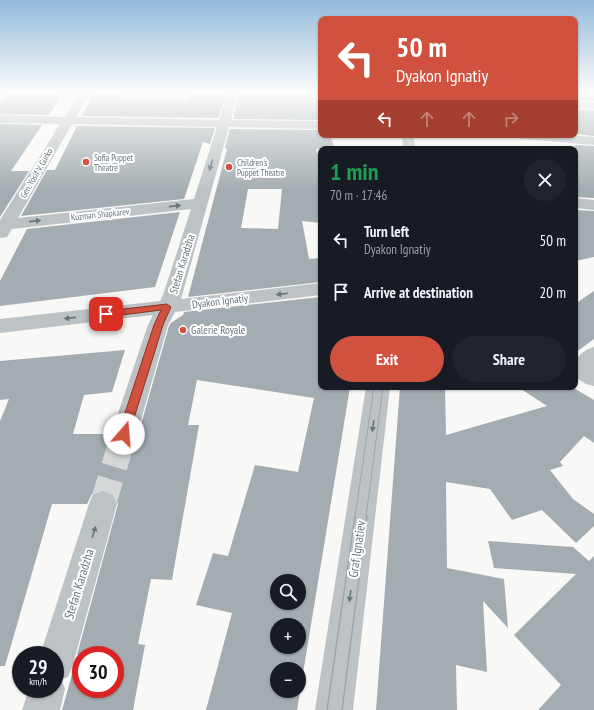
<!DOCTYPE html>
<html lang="en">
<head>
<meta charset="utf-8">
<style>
  :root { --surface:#171b24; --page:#20242c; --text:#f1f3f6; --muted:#9ea1a6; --accent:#cf513e }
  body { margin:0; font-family:"PT Sans Narrow",sans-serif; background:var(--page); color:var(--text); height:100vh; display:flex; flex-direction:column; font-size:15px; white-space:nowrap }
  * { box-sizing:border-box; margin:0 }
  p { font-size:13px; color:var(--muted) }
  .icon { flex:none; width:22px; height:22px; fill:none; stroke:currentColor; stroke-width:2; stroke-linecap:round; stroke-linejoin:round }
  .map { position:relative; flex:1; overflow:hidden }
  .sheet { position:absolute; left:318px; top:146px; width:260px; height:244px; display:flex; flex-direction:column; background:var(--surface); border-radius:8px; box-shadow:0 1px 3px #0004 }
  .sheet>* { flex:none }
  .top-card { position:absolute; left:318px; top:16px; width:260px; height:122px; border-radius:8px; box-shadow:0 1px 3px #0004; background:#cf513e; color:#fff; overflow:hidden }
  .fabs { position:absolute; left:270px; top:574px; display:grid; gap:8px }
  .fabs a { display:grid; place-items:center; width:36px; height:36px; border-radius:50%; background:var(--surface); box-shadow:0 1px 3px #0004; font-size:20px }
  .speed { position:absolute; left:12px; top:646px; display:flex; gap:8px; font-size:20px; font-weight:700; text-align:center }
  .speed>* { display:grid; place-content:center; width:52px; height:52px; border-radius:50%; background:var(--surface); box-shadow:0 1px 3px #0004; line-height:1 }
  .speed small { font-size:10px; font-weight:400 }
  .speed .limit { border:6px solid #d22; background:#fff; color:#111 }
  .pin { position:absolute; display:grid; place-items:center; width:34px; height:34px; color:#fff; margin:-17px; border-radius:8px; box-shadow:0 2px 6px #0006 }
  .me { position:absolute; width:44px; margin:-22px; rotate:18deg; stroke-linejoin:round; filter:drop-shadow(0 0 3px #0008) }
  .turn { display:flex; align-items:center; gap:14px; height:84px; padding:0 12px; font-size:18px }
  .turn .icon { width:52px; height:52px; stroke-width:2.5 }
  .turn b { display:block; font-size:28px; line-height:34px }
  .lanes { display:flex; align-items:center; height:38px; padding:0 12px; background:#0003; justify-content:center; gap:20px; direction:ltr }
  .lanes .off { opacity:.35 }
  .round { display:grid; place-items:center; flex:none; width:42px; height:42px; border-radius:21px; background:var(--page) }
  .overview { display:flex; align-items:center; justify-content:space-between; height:68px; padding:0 12px }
  h1 { font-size:24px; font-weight:800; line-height:30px; color:#1e9e55 }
  .primary-button { display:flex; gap:8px; margin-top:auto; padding:8px 12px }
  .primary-button a { flex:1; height:46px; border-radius:24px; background:var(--accent); color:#fff; font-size:16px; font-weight:800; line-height:46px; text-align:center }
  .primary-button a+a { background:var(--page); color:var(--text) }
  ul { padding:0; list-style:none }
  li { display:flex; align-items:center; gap:12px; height:52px; padding:0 12px }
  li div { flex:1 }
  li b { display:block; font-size:15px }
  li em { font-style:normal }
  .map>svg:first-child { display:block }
  .building { fill:#a3acb0; fill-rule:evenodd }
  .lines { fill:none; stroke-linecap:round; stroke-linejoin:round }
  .minor-tunnel { stroke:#d4d8d8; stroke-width:26; stroke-dasharray:26 13; stroke-linecap:butt }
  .minor { fill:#bdc2c5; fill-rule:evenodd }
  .tram-far1 { stroke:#a0a7ab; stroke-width:1 }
  .tram { stroke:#a0a7ab; stroke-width:1.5 }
  .oneway { fill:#66767d }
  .route { fill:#cf513e; stroke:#873528 }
  .poi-dot { fill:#cf513e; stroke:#fff; stroke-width:1.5 }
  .labels { text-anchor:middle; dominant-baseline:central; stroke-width:4; stroke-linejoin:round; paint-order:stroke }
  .far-poi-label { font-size:9px; fill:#66767d; stroke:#fff; text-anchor:start }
  .far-street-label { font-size:9px; fill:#66767d; stroke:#fff }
  .street-label { font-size:11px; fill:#66767d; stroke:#fff }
  .poi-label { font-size:11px; fill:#66767d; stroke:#fff; text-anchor:start }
  .near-street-label { font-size:13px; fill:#66767d; stroke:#fff }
</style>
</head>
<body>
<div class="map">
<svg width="594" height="710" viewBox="0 0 594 710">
  <rect width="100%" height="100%" fill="#f8f8f6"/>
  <path class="building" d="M 7,92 L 64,92 L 49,115 L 0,114 L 0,101 Z
    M 94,92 L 121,92 L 118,100 L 189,100 L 192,92 L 227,92 L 218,118 L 82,116 Z
    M 239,92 L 291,92 L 292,95 L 321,94 L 321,120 L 233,119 Z
    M 575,94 L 594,96 L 594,101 L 575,100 Z
    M 575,109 L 594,110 L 594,136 L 575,134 Z
    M 0,124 L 42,125 L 11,171 L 29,171 L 0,217 Z
    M 77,126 L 215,128 L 210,144 L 203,142 L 184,199 L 21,216 L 47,170 L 55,170 Z
    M 230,129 L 321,130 L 321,135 L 330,135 L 335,149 L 316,149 L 321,164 L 321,223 L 302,221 L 309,259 L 321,258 L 321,282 L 188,297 L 227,149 L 225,148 ZM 248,189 L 282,189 L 278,229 L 241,228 Z
    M 575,145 L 594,146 L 594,198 L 575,197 Z
    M 575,210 L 594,211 L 594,257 L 575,261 Z
    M 180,212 L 155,287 L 0,306 L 0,281 L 27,229 Z
    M 594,291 L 594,339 L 575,353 L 575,304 Z
    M 321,297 L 321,387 L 350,387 L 297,710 L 206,710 L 232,613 L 196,605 L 213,553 L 228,556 L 255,465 L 298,472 L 314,398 L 197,380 L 188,425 L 199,425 L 172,580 L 151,579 L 138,644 L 145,645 L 133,710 L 62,710 L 77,657 L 81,657 L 81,689 L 115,689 L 115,655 L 77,655 L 118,504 L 114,494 L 104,490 L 92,494 L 87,504 L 52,504 L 5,666 L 0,666 L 0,421 L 9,399 L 0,400 L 0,361 L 125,350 L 112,392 L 84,395 L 73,434 L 110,434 L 115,442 L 124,445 L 133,442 L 138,435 L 169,326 L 171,323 L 183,315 L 184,312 ZM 277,581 L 299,581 L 299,603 L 277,603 ZM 277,625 L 299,625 L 299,647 L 277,647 ZM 277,669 L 299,669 L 299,691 L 277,691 Z
    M 400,387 L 445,387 L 446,435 L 547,406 L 518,387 L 572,387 L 594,400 L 594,443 L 584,436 L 560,462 L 563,466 L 550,470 L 573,499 L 594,514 L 594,526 L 576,543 L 542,510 L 512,520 L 490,489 L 446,482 L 447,568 L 504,579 L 508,628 L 483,601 L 487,672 L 456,665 L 457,710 L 376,710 Z
    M 488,541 L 573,547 L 589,561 L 594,556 L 594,710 L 538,710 L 561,685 L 514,635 L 576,574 L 494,568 Z"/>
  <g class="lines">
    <path class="minor-tunnel" d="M 103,504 L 124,434"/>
    <path class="minor" d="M 80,92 L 90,92 L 76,117 L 219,120 L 228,92 L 238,92 L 231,120 L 321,121 L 321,129 L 229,127 L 181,299 L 321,283 L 321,295 L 175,312 L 168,325 L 137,434 L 133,441 L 124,444 L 115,441 L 111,434 L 148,325 L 153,315 L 0,333 L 0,319 L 160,301 L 163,295 L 191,209 L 12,229 L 7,237 L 0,238 L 0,220 L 60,124 L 0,123 L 0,115 L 65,117 ZM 72,124 L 217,127 L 194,199 L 18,218 Z
      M 575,101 L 594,103 L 594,109 L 575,107 Z
      M 402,135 L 414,135 L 415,149 L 403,149 Z
      M 516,135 L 567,135 L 594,137 L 594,145 L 522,139 L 518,138 Z
      M 575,198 L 594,200 L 594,210 L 575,208 Z
      M 594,347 L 594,386 L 586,384 L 575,377 L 575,359 L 586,350 Z
      M 366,387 L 390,387 L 353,710 L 315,710 Z
      M 103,491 L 113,495 L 117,504 L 73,664 L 68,677 L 61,679 L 65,689 L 60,710 L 22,710 L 29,689 L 55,689 L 55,655 L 40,655 L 89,504 L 93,495 Z"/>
    <path class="tram-far1" d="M 405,135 L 406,149
      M 355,517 L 374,387
      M 366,517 L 383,387"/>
    <path class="tram" d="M 327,710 L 355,516
      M 342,710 L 367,516"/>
  </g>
  <defs><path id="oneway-solid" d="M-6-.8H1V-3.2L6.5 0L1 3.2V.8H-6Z"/></defs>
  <g class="oneway">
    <use href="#oneway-solid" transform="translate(211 165) rotate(106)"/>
    <use href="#oneway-solid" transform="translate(175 206) rotate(-6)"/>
    <use href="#oneway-solid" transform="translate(35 221) rotate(-6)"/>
    <use href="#oneway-solid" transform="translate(282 294) rotate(173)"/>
    <use href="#oneway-solid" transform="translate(70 318) rotate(174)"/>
    <use href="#oneway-solid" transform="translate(373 426) rotate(98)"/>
    <use href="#oneway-solid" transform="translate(94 532) rotate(-73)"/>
    <use href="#oneway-solid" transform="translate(350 596) rotate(98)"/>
  </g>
  <linearGradient id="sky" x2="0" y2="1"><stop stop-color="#93b9da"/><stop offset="0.48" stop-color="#fcfcfb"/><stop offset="1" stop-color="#fcfcfb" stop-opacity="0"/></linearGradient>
  <rect width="594" height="191" fill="url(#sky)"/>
  <path class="route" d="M 167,304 L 171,307 L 163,325 L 129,434 L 127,437 L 124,438 L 120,437 L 118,434 L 154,325 L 161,310 L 106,317 L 102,314 L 106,311 Z"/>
  <g class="poi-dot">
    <circle cx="86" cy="162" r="4"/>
    <circle cx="229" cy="167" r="4"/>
    <circle cx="183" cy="330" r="4"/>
  </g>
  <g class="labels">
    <g class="far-poi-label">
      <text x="94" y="157">Sofia Puppet<tspan x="94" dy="10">Theatre</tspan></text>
      <text x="237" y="162">Children's<tspan x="237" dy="10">Puppet Theatre</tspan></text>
    </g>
    <g class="far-street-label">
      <text transform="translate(36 173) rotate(-60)">Gen. Yosif V. Gurko</text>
      <text transform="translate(100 214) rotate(-6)">Kuzman Shapkarev</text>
    </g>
    <g class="street-label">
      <text transform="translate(182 264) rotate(-73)">Stefan Karadzha</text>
      <text transform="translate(220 301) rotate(-7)">Dyakon Ignatiy</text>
    </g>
    <g class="poi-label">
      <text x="191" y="330">Galerie Royale</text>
    </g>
    <g class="near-street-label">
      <text transform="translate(357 549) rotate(-82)">Graf Ignatiev</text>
      <text transform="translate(79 584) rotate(-73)">Stefan Karadzha</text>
    </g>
  </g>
</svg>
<div class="fabs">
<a><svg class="icon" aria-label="search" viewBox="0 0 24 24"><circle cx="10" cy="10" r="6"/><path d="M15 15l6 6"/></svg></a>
<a>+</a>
<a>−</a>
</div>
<div class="speed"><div>29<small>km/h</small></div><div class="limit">30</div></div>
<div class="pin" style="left:106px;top:314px;background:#d93025"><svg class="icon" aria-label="arrive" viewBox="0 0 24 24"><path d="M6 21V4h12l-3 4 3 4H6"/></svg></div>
<svg class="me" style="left:124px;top:434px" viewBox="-20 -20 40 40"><circle r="19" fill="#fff"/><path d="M0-13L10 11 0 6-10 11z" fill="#cf513e"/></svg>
<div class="top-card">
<div class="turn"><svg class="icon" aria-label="left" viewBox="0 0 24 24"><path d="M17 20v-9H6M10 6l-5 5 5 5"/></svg><div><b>50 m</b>Dyakon Ignatiy</div></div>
<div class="lanes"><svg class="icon" aria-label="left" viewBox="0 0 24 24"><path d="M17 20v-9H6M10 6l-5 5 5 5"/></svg><svg class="icon off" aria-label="ahead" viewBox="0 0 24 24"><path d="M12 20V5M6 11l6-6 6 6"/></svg><svg class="icon off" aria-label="ahead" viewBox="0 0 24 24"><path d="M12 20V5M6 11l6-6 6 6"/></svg><svg class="icon off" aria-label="right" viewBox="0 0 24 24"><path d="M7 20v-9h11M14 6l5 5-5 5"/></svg></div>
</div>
<section class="sheet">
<div class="overview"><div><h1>1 min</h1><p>70 m · 17:46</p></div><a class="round"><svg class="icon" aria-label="close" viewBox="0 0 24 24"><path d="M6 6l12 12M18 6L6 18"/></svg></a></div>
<ul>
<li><svg class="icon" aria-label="left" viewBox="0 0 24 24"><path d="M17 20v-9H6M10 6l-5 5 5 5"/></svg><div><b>Turn left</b><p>Dyakon Ignatiy</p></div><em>50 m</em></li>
<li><svg class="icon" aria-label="arrive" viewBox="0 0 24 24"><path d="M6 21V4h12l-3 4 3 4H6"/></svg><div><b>Arrive at destination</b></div><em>20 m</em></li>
</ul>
<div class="primary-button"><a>Exit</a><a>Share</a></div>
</section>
</div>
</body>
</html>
